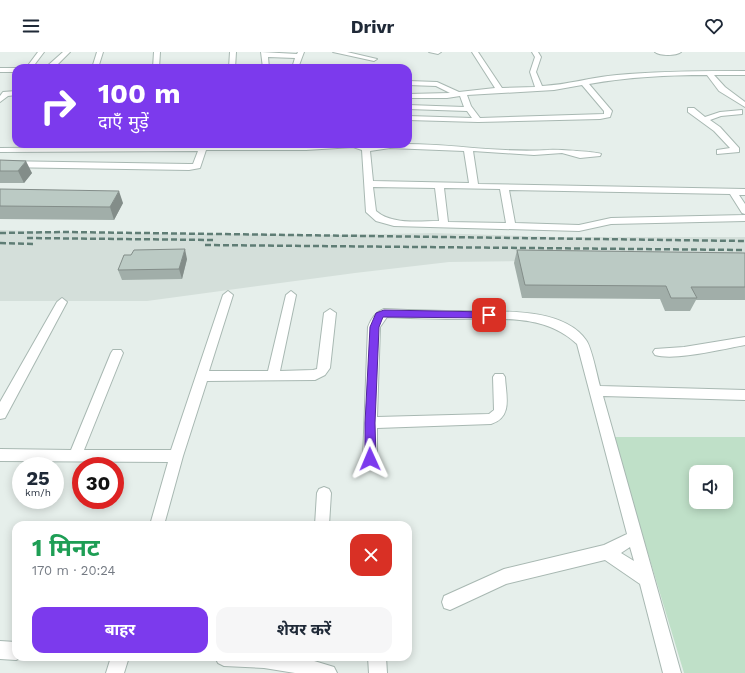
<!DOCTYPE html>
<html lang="hi">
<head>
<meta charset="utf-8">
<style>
  :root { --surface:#fff; --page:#f6f6f7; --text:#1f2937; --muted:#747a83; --accent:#7c3aed }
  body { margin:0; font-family:"Work Sans","Noto Sans Devanagari",sans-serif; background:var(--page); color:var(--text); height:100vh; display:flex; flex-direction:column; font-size:15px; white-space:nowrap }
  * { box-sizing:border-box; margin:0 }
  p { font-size:13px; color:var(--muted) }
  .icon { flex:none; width:22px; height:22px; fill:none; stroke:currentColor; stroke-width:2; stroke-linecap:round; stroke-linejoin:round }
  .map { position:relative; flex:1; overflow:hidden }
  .drawer { position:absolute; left:12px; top:469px; width:400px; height:140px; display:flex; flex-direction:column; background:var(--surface); border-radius:12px; box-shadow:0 2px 10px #0003 }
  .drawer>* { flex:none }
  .banner { position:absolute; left:12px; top:12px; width:400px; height:84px; border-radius:12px; box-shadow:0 2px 10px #0003; background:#7c3aed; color:#fff; overflow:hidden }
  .controls { position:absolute; left:689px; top:413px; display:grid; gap:8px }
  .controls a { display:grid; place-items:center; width:44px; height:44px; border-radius:8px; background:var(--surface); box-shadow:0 2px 10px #0003; font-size:20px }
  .speed { position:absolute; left:12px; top:405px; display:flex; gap:8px; font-size:20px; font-weight:700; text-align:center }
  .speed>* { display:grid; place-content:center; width:52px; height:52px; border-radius:50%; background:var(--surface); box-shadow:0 2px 10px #0003; line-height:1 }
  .speed small { font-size:10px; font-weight:400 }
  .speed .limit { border:6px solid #d22; background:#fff; color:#111 }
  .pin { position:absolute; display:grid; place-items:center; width:34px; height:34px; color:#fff; margin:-17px; border-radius:8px; box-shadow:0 2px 6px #0006 }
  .me { position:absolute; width:44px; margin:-22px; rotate:359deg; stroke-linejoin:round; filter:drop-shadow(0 0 3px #0008) }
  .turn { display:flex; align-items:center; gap:14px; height:84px; padding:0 20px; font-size:18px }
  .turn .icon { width:52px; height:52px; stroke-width:2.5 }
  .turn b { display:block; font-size:28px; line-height:34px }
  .round { display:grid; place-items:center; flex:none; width:42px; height:42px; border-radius:12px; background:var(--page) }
  .summary { display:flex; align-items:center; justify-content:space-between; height:68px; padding:0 20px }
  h1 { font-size:24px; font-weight:700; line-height:30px; color:#1e9e55 }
  .button { display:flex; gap:8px; margin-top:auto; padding:8px 20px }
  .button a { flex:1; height:46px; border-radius:12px; background:var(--accent); color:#fff; font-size:16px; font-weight:700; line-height:46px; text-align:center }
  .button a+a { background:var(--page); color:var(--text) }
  header { display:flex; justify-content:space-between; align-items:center; height:52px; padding:0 20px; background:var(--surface); font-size:18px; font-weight:700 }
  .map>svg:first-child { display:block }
  .built { fill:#d4dfda }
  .green { fill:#bfe0c8; fill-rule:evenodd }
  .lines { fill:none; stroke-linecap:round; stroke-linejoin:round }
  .minor-casing { stroke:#a8b8b2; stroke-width:2 }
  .minor { fill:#fff; fill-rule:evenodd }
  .rail { stroke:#5f7d75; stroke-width:2.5; stroke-dasharray:6 3; stroke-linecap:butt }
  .wall { fill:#a1aea9 }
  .shaded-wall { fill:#838d89 }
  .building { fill:#bbcac4; stroke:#838d89 }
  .route { fill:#7c3aed; stroke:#51269a }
</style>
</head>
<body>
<header><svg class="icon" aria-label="menu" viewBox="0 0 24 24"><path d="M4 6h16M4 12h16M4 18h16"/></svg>Drivr<svg class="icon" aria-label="heart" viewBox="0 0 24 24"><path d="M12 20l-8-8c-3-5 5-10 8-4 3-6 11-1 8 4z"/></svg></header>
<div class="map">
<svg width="745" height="621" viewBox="0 0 745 621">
  <rect width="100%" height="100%" fill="#e6efeb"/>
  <path class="built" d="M 0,178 L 88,181 L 338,183 L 433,181 L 557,185 L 745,185 L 745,212 L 526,209 L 449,210 L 355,221 L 147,249 L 0,249 Z"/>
  <path class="green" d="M 613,385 L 745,385 L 745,621 L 684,621 ZM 696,420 L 726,420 L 726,450 L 696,450 Z"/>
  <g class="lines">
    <defs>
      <path id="minor" d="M 38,0 L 44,0 L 32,16 L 26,16 Z
        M 63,0 L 70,0 L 54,16 L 45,16 Z
        M 97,0 L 103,0 L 98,16 L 92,16 Z
        M 154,0 L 160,0 L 159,16 L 153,16 Z
        M 230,0 L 236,0 L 235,16 L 229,16 Z
        M 261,0 L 297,2 L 298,0 L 304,0 L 298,16 L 292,16 L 295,6 L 268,5 L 269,16 L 263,16 Z
        M 333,0 L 347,0 L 377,7 L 374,9 Z
        M 429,0 L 441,0 L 438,2 Z
        M 472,0 L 478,0 L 502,36 L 535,35 L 530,20 L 535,5 L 532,0 L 538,0 L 541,5 L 536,20 L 542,34 C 567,33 592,25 617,23 C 660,19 702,19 745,19 L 745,23 L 714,23 L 725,35 L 745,50 L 745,55 L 719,39 L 707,23 C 667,23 628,25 589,32 L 612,59 L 610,65 L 600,67 L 478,70 L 408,68 L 408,64 L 472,66 L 467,59 L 408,57 L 408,53 L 464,55 L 460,44 L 447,46 L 408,46 L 408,42 L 450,41 L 436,34 L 408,33 L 408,29 L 437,30 L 459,40 L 495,36 ZM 582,33 L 604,59 L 604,62 L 480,66 L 471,54 L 467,43 L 554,38 Z
        M 655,0 L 681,0 C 676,4 660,4 655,0 Z
        M 0,16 L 16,16 L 16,20 L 0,20 Z
        M 16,39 L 16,43 L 8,44 L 0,50 L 0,44 L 3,40 Z
        M 688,56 L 694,56 L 705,65 L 720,60 L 742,58 L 742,62 L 721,64 L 710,68 L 720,75 L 739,96 L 739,100 L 717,102 L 717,98 L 730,96 L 714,79 L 688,60 Z
        M 240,92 L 248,92 L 248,94 L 371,92 L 371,94 C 431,87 489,102 548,98 C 554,97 599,100 601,102 L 600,104 L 580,106 L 562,101 L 534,103 L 473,99 L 478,132 L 745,137 L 745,143 L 739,143 L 745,152 L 745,162 L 742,161 L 730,142 L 509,138 L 515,171 L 579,173 L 611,166 L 745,163 L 745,169 L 611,172 L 579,179 L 394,174 L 376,169 L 366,160 L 362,98 L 353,95 L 306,98 L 206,98 L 200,116 L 189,118 L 0,115 L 0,109 L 189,112 L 193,112 L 198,99 L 0,100 L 0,96 L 240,94 ZM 390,96 L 464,99 L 469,131 L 373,129 L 370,99 ZM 373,135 L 435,136 L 439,169 C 419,169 392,173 376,159 ZM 444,136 L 500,137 L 506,171 L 448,170 Z
        M 228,239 L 233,243 L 209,319 L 268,319 L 286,243 L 291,239 L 296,243 L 280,319 L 313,318 L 317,317 L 324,261 L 330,257 L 336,261 L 330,316 L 325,323 L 315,328 L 207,329 L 183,404 L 164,473 L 150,473 L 168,410 L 0,409 L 0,397 L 71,398 L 111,301 L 113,298 L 121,298 L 123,301 L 84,398 L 171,398 L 223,243 Z
        M 62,246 L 67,250 L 5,366 L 0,367 L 0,350 L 57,250 Z
        M 384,257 C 409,258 435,259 460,259 C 497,260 562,254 586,288 C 592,296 597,324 600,334 L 745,338 L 745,348 L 603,344 L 681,621 L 663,621 L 640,532 L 605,508 L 506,532 L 450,558 L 444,556 L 442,550 L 444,544 L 504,517 L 604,493 L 627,482 L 577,292 C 545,262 501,267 460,267 C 436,267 411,266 387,265 L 380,275 L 377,365 L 489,362 L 494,358 L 493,325 L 495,322 L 503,322 L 505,325 C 506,344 513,365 491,372 L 377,376 L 377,407 L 375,411 L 370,413 L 365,411 L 363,407 L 368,275 C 371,267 376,260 384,257 ZM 630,495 L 634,509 L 621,501 Z
        M 745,285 L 745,293 C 723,297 675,309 655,303 L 653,300 L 655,297 L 684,295 Z
        M 324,435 L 329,437 L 331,441 L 329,473 L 315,473 L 317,441 L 319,437 Z
        M 0,589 L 16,590 L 16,605 L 22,605 L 16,608 L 0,607 Z
        M 111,605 L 129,605 L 124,621 L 106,621 Z
        M 215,605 L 301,605 L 334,615 L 337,621 L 295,621 L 264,616 L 224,614 L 218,611 Z
        M 368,605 L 386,605 L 387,621 L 369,621 Z"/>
    </defs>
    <use href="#minor" class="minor-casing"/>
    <use href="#minor" class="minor"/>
    <path class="rail" d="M 0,181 L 65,180 L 745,189
      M 27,186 L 213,188
      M 0,191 L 35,192
      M 205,193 L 745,198"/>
  </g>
  <path class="wall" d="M 0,108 L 32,121 L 24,131 L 0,131 Z
    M 0,137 L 123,151 L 114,168 L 0,167 Z
    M 517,198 L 745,201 L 745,248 L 696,248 L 690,259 L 665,259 L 660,247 L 522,246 L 514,211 Z
    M 131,203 L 187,207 L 182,227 L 122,228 L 118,218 Z"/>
  <path class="shaded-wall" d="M 26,109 L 32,121 L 24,131 L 18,119 Z
    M 119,139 L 123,151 L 114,168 L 110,155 Z
    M 185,197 L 187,207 L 182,227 L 179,217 Z"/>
  <path class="building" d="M 0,108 L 26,109 L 18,119 L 0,119 Z
    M 0,137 L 119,139 L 110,155 L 0,154 Z
    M 185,197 L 179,217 L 118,218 L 124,203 L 131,203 L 134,198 Z
    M 517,198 L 745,201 L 745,235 L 691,235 L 697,246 L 671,246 L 666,234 L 525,233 Z"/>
  <path class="route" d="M 384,258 L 489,260 L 493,263 L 489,266 L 383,265 L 379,275 L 375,371 L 376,407 L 370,412 L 365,407 L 365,371 L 370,275 L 376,261 Z"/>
</svg>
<div class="controls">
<a><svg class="icon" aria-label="sound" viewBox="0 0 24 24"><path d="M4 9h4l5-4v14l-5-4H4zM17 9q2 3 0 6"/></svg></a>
</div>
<div class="speed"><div>25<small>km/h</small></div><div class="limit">30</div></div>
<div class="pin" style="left:489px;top:263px;background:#d93025"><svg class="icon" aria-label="arrive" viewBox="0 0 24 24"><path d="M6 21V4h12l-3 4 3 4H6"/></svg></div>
<svg class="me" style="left:370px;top:407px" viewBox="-20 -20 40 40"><path d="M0-17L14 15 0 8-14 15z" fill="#7c3aed" stroke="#fff" stroke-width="4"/></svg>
<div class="banner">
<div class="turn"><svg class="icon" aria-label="right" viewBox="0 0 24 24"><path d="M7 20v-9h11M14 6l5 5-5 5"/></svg><div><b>100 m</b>दाएँ मुड़ें</div></div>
</div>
<section class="drawer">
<div class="summary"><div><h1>1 मिनट</h1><p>170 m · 20:24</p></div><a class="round" style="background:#d93025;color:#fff"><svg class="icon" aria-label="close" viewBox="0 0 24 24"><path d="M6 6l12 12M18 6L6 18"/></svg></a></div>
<div class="button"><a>बाहर</a><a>शेयर करें</a></div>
</section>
</div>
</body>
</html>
